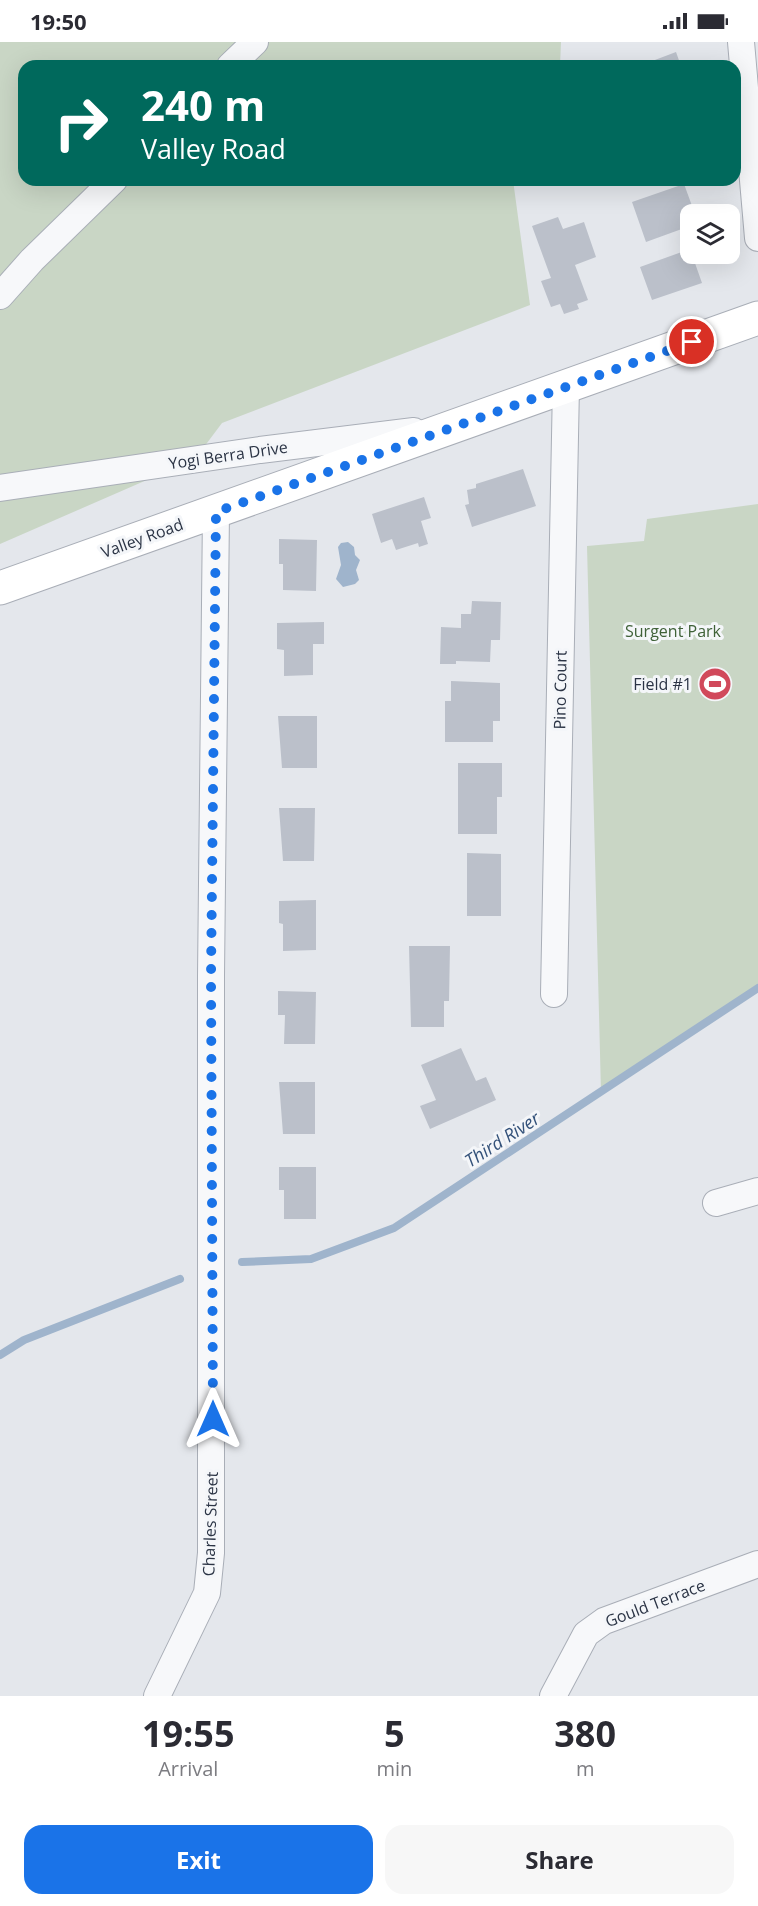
<!DOCTYPE html>
<html lang="en">
<head>
<meta charset="utf-8">
<style>
  :root { --surface:#fff; --page:#f7f7f7; --text:#2b2b33; --muted:#7c7c81; --accent:#1a73e8 }
  body { margin:0; font-family:"Open Sans",sans-serif; background:var(--page); color:var(--text); height:100vh; display:flex; flex-direction:column; font-size:22px; white-space:nowrap }
  * { box-sizing:border-box; margin:0 }
  p { font-size:20px; color:var(--muted) }
  .icon { flex:none; width:33px; height:33px; fill:none; stroke:currentColor; stroke-width:2; stroke-linecap:round; stroke-linejoin:round }
  .map { position:relative; height:1654px; overflow:hidden }
  .panel { display:flex; flex-direction:column; background:var(--surface); flex:1 }
  .panel>* { flex:none }
  .top-card { position:absolute; left:18px; top:18px; width:723px; height:126px; border-radius:18px; box-shadow:0 6px 24px #0002; background:#00695c; color:#fff; overflow:hidden }
  .buttons { position:absolute; left:680px; top:162px; display:grid; gap:12px }
  .buttons a { display:grid; place-items:center; width:60px; height:60px; border-radius:12px; background:var(--surface); box-shadow:0 6px 24px #0002; font-size:30px }
  .pin { position:absolute; display:grid; place-items:center; width:51px; height:51px; color:#fff; margin:-26px; border:3px solid #fff; border-radius:50%; box-shadow:0 2px 6px #0007 }
  .me { position:absolute; width:66px; margin:-33px; rotate:0deg; stroke-linejoin:round; filter:drop-shadow(0 0 4px #0008) }
  .turn { display:flex; align-items:center; gap:21px; height:126px; padding:0 24px; font-size:27px }
  .turn .icon { width:78px; height:78px; stroke-width:2.5 }
  .turn b { display:block; font-size:42px; line-height:51px }
  .eta { display:flex; justify-content:space-evenly; align-items:center; height:102px; text-align:center }
  .eta b { font-size:36px; font-weight:700; line-height:42px }
  .primary-button { display:flex; gap:12px; margin-top:auto; padding:12px 24px }
  .primary-button a { flex:1; height:69px; border-radius:18px; background:var(--accent); color:#fff; font-size:24px; font-weight:700; line-height:69px; text-align:center }
  .primary-button a+a { background:var(--page); color:var(--text) }
  .status { display:flex; justify-content:space-between; align-items:center; height:42px; padding:0 30px; background:var(--surface); direction:ltr }
  .status svg { height:16px; fill:currentColor }
  .map>svg:first-child { display:block }
  .green { fill:#c9d6c5 }
  .water { fill:#9fb4cc }
  .lines { fill:none; stroke-linecap:round; stroke-linejoin:round }
  .stream { stroke:#9fb4cc; stroke-width:8 }
  .building { fill:#bbc0ca }
  .minor-casing { stroke:#a9aeb7; stroke-width:28 }
  .secondary-casing { stroke:#a9aeb7; stroke-width:35 }
  .minor { stroke:#f7f8fa; stroke-width:26 }
  .secondary { stroke:#fff; stroke-width:33 }
  .route { stroke:#1a73e8; stroke-width:10; stroke-dasharray:0 18 }
  .labels { text-anchor:middle; dominant-baseline:central; stroke-width:6; stroke-linejoin:round; paint-order:stroke }
  .street-label { font-size:16px; fill:#2b3445; stroke:#f4f6f9 }
  .park-label { font-size:16px; fill:#3f6138; stroke:#f4f6f9 }
  .poi-label { font-size:16px; fill:#2b3445; stroke:#f4f6f9; text-anchor:end }
  .water-label { font-size:18px; font-style:italic; fill:#34527a; stroke:#f4f6f9 }
</style>
</head>
<body>
<div class="status"><b>19:50</b><svg viewBox="0 0 49 12"><path d="M0 12V9h3v3zM5 12V6h3v6zM10 12V3h3v9zM15 12V0h3v12zM26 1h20v11H26zM47 4h2v5h-2z"/></svg></div>
<div class="map">
<svg width="758" height="1654" viewBox="0 0 758 1654">
  <rect width="100%" height="100%" fill="#e4e7ec"/>
  <path class="green" d="M 0,0 L 561,0 L 560,24 L 24,24 L 24,138 L 513,138 L 530,263 L 222,381 L 195,417 L 0,502 Z
    M 758,462 L 758,946 L 601,1050 L 587,504 L 644,499 L 647,477 Z"/>
  <path class="water" d="M 348,500 L 354,505 L 355,513 L 360,518 L 356,528 L 359,538 L 355,542 L 343,545 L 336,537 L 341,523 L 338,505 L 341,501 Z"/>
  <g class="lines">
    <path class="stream" d="M 242,1220 L 311,1217 L 394,1186 L 758,946
      M 0,1313 L 24,1298 L 180,1237"/>
  </g>
  <path class="building" d="M 676,10 L 681,24 L 639,24 Z
    M 684,142 L 695,172 L 690,172 L 690,184 L 646,200 L 632,160 Z
    M 558,175 L 563,187 L 584,180 L 596,215 L 575,223 L 588,258 L 577,262 L 579,267 L 564,272 L 560,262 L 551,265 L 541,239 L 551,236 L 532,184 Z
    M 690,207 L 702,241 L 652,258 L 640,225 Z
    M 523,427 L 536,464 L 472,485 L 465,463 L 469,462 L 467,448 L 476,446 L 476,442 Z
    M 424,455 L 431,476 L 421,479 L 428,502 L 419,505 L 418,501 L 396,508 L 392,497 L 381,501 L 372,472 Z
    M 279,497 L 317,498 L 316,549 L 283,548 L 283,522 L 279,522 Z
    M 472,559 L 501,560 L 500,598 L 491,598 L 490,620 L 456,619 L 456,622 L 440,622 L 441,585 L 461,586 L 461,572 L 471,572 Z
    M 324,580 L 324,602 L 313,602 L 313,633 L 284,634 L 284,608 L 277,607 L 277,581 Z
    M 451,639 L 500,641 L 500,679 L 493,679 L 493,700 L 445,700 L 445,659 L 451,659 Z
    M 278,674 L 317,674 L 317,726 L 282,726 Z
    M 458,721 L 502,721 L 502,755 L 497,755 L 497,792 L 458,792 Z
    M 279,766 L 315,766 L 314,819 L 283,819 Z
    M 467,811 L 501,812 L 501,874 L 467,874 Z
    M 316,858 L 316,908 L 283,909 L 283,882 L 279,881 L 279,859 Z
    M 409,904 L 450,904 L 449,959 L 444,959 L 444,985 L 411,985 Z
    M 278,949 L 316,950 L 315,1002 L 284,1002 L 285,973 L 278,973 Z
    M 461,1006 L 476,1039 L 486,1035 L 496,1058 L 430,1087 L 420,1064 L 436,1058 L 421,1023 Z
    M 279,1040 L 315,1040 L 315,1092 L 283,1092 Z
    M 279,1125 L 316,1125 L 316,1177 L 284,1177 L 284,1148 L 279,1148 Z"/>
  <g class="lines">
    <defs>
      <path id="minor" d="M 741,0 L 758,196
        M 230,24 L 255,0
        M 0,254 L 32,218 L 114,138
        M 0,446 L 260,408 L 414,389
        M 554,952 L 566,344
        M 716,1161 L 758,1149
        M 157,1654 L 207,1551 L 211,1511 L 211,934 L 216,469
        M 553,1654 L 586,1592 L 604,1579 L 758,1522"/>
      <path id="secondary" d="M 0,546 L 758,276"/>
    </defs>
    <use href="#minor" class="minor-casing"/>
    <use href="#secondary" class="secondary-casing"/>
    <use href="#minor" class="minor"/>
    <use href="#secondary" class="secondary"/>
  </g>
  <g class="lines">
    <path class="route" d="M 213,1377 L 211,934 L 216,470 L 692,300"/>
  </g>
  <defs>
    <symbol id="stadium-disc" viewBox="-11 -11 22 22"><circle r="9.5" fill="#d1495b" stroke="#f4f6f9"/><path d="M0-5a6.5 5 0 1 0 0 10a6.5 5 0 1 0 0-10ZM-3.5-1.8h7v3.6h-7Z" fill="#fff"/></symbol>
  </defs>
  <g fill-rule="evenodd">
    <use href="#stadium-disc" x="696" y="623" width="38" height="38"/>
  </g>
  <g class="labels">
    <g class="street-label">
      <text transform="translate(228 413) rotate(-8)">Yogi Berra Drive</text>
      <text transform="translate(142 496) rotate(-20)">Valley Road</text>
      <text transform="translate(560 648) rotate(-89)">Pino Court</text>
      <text transform="translate(210 1482) rotate(-88)">Charles Street</text>
      <text transform="translate(655 1561) rotate(-21)">Gould Terrace</text>
    </g>
    <g class="park-label">
      <text x="673" y="589">Surgent Park</text>
    </g>
    <g class="poi-label">
      <text x="692" y="642">Field #1</text>
    </g>
    <g class="water-label">
      <text transform="translate(502 1097) rotate(-33)">Third River</text>
    </g>
  </g>
</svg>
<div class="buttons">
<a><svg class="icon" aria-label="layers" viewBox="0 0 24 24"><path d="M12 4l9 5-9 5-9-5zM3 14l9 5 9-5"/></svg></a>
</div>
<div class="pin" style="left:692px;top:300px;background:#d93025"><svg class="icon" aria-label="arrive" viewBox="0 0 24 24"><path d="M6 21V4h12l-3 4 3 4H6"/></svg></div>
<svg class="me" style="left:213px;top:1377px" viewBox="-20 -20 40 40"><path d="M0-17L14 15 0 8-14 15z" fill="#1a73e8" stroke="#fff" stroke-width="4"/></svg>
<div class="top-card">
<div class="turn"><svg class="icon" aria-label="right" viewBox="0 0 24 24"><path d="M7 20v-9h11M14 6l5 5-5 5"/></svg><div><b>240 m</b>Valley Road</div></div>
</div>
</div>
<section class="panel">
<div class="eta">
<div><b>19:55</b><p>Arrival</p></div>
<div><b>5</b><p>min</p></div>
<div><b>380</b><p>m</p></div>
</div>
<div class="primary-button"><a>Exit</a><a>Share</a></div>
</section>
</body>
</html>
